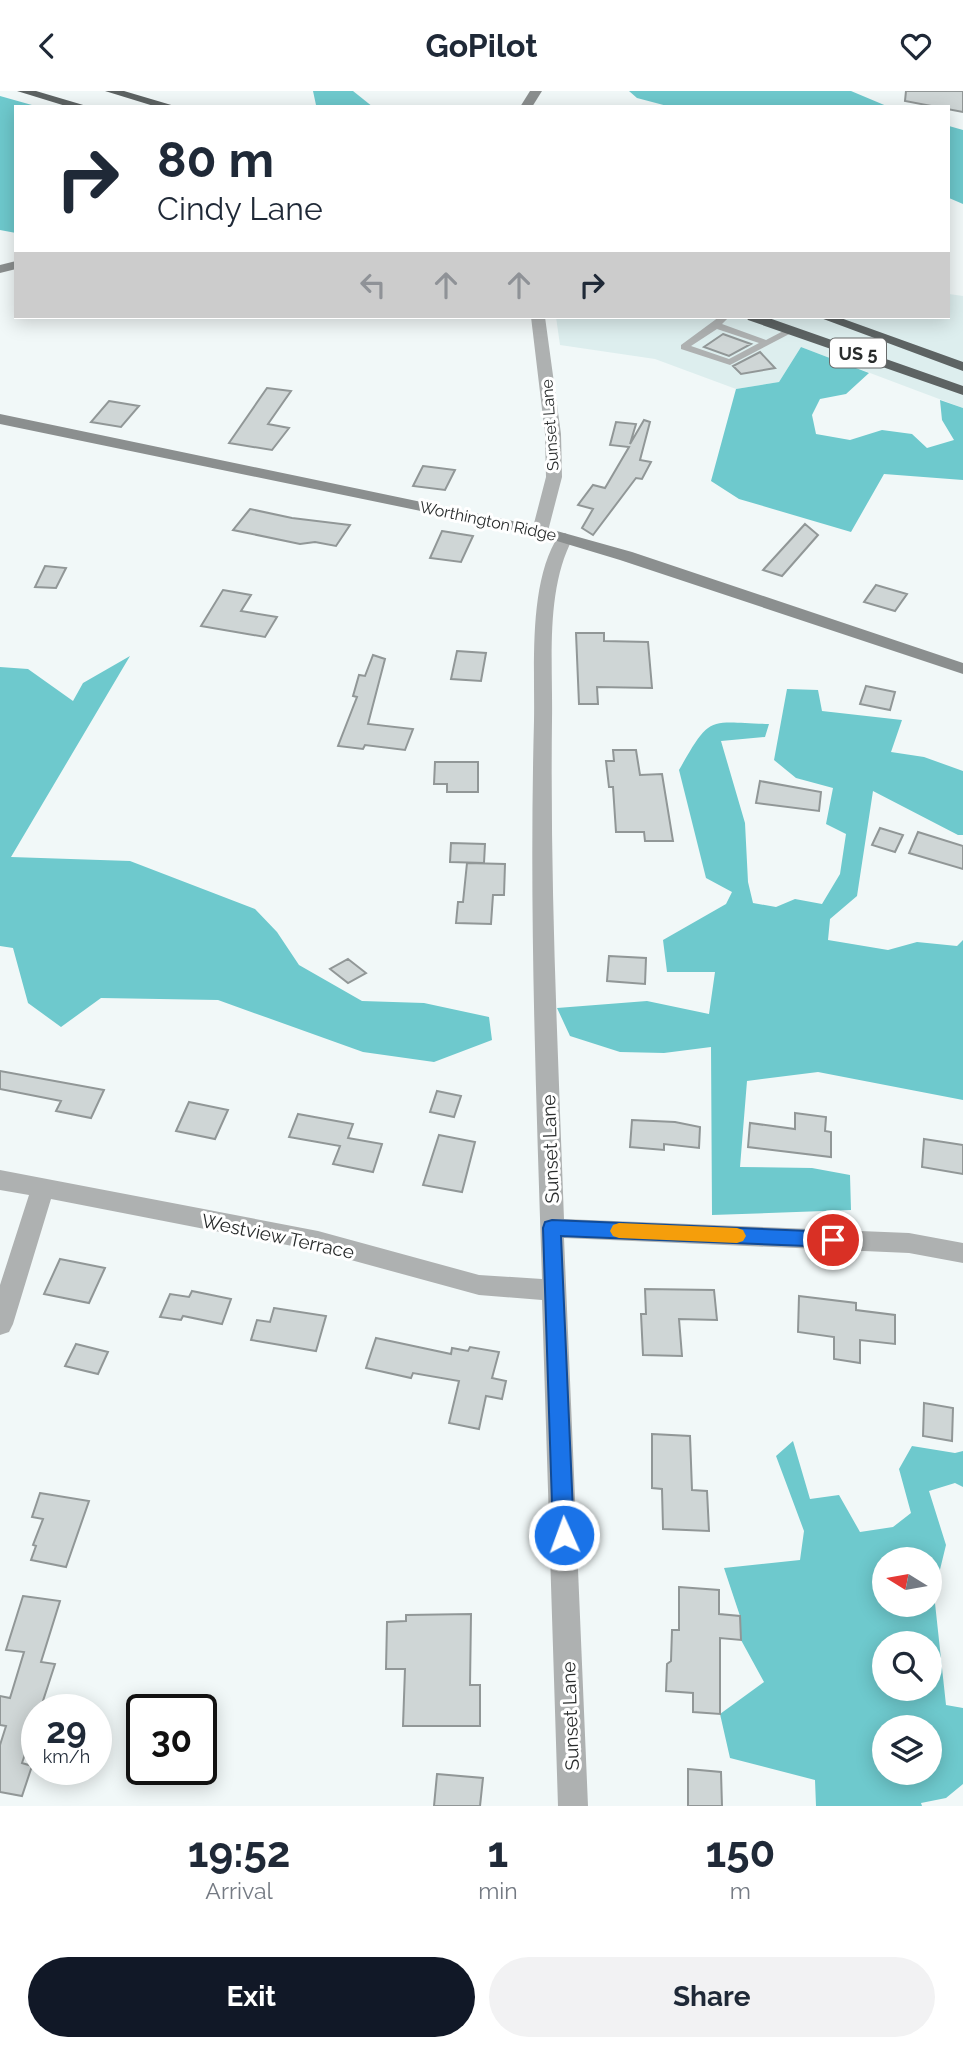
<!DOCTYPE html>
<html lang="en">
<head>
<meta charset="utf-8">
<style>
  :root { --surface:#fff; --page:#f2f2f3; --text:#1f2937; --muted:#747a83; --accent:#111827 }
  body { margin:0; font-family:Raleway,sans-serif; background:var(--page); color:var(--text); height:100vh; display:flex; flex-direction:column; font-size:26px; white-space:nowrap }
  * { box-sizing:border-box; margin:0 }
  p { font-size:23px; color:var(--muted) }
  .icon { flex:none; width:38px; height:38px; fill:none; stroke:currentColor; stroke-width:2; stroke-linecap:round; stroke-linejoin:round }
  .map { position:relative; height:1715px; overflow:hidden }
  .details { display:flex; flex-direction:column; background:var(--surface); flex:1 }
  .details>* { flex:none }
  .banner { position:absolute; left:14px; top:14px; width:936px; height:214px; border-radius:0px; box-shadow:0 4px 18px #0003; background:#fff; color:var(--text); overflow:hidden }
  .needle { width:46px; rotate:281deg }
  .tools { position:absolute; left:872px; top:1456px; display:grid; gap:14px }
  .tools a { display:grid; place-items:center; width:70px; height:70px; border-radius:50%; background:var(--surface); box-shadow:0 4px 18px #0003; font-size:35px }
  .speed { position:absolute; left:21px; top:1603px; display:flex; gap:14px; font-size:35px; font-weight:700; text-align:center }
  .speed>* { display:grid; place-content:center; width:91px; height:91px; border-radius:50%; background:var(--surface); box-shadow:0 4px 18px #0003; line-height:1 }
  .speed small { font-size:18px; font-weight:400 }
  .speed .limit { border:4px solid #111; border-radius:10px; background:#fff; color:#111 }
  .pin { position:absolute; display:grid; place-items:center; width:60px; height:60px; color:#fff; margin:-30px; border:4px solid #fff; border-radius:50%; box-shadow:0 2px 7px #0007 }
  .me { position:absolute; width:77px; margin:-38px; rotate:358deg; stroke-linejoin:round; filter:drop-shadow(0 0 5px #0008) }
  .turn { display:flex; align-items:center; gap:24px; height:147px; padding:0 28px; font-size:32px }
  .turn .icon { width:91px; height:91px; stroke-width:2.5 }
  .turn b { display:block; font-size:49px; line-height:60px }
  .lanes { display:flex; align-items:center; height:66px; padding:0 28px; background:#0003; justify-content:center; gap:35px; direction:ltr }
  .lanes .off { opacity:.35 }
  .eta { display:flex; justify-content:space-evenly; align-items:center; height:119px; text-align:center }
  .eta b { font-size:42px; font-weight:700; line-height:49px }
  .action { display:flex; gap:14px; margin-top:auto; padding:14px 28px }
  .action a { flex:1; height:80px; border-radius:42px; background:var(--accent); color:#fff; font-size:28px; font-weight:700; line-height:80px; text-align:center }
  .action a+a { background:var(--page); color:var(--text) }
  header { display:flex; justify-content:space-between; align-items:center; height:91px; padding:0 28px; background:var(--surface); font-size:32px; font-weight:700 }
  .map>svg:first-child { display:block }
  .built { fill:#dee }
  .forest { fill:#6ec9cd; fill-rule:evenodd }
  .building { fill:#cfd6d6; stroke:#919797; stroke-width:2 }
  .lines { fill:none; stroke-linecap:round; stroke-linejoin:round }
  .lane { fill:#aeb1b1; fill-rule:evenodd }
  .street { fill:#aeb1b1; fill-rule:evenodd }
  .secondary { fill:#8b8f8f; fill-rule:evenodd }
  .highway { fill:#5d6363; fill-rule:evenodd }
  .route { fill:#1a73e8; stroke:#114b97; stroke-width:2 }
  .slow { fill:#f59e0b }
  .labels { text-anchor:middle; dominant-baseline:central; stroke-width:6; stroke-linejoin:round; paint-order:stroke }
  .far-street-label { font-size:16px; fill:#292c2c; stroke:#fff }
  .shield { fill:#fff; stroke:#696b6b; stroke-width:2 }
  .shield-label { font-size:18px; font-weight:bold; fill:#292c2c }
  .street-label { font-size:19px; fill:#292c2c; stroke:#fff }
</style>
</head>
<body>
<header><svg class="icon" aria-label="back" viewBox="0 0 24 24"><path d="M15 5l-7 7 7 7"/></svg>GoPilot<svg class="icon" aria-label="heart" viewBox="0 0 24 24"><path d="M12 20l-8-8c-3-5 5-10 8-4 3-6 11-1 8 4z"/></svg></header>
<div class="map">
<svg width="963" height="1715" viewBox="0 0 963 1715">
  <rect width="100%" height="100%" fill="#f1f8f8"/>
  <path class="built" d="M 949,203 L 963,205 L 963,317 L 801,256 L 779,291 L 736,298 L 655,268 L 560,254 L 556,226 L 739,226 L 756,231 L 760,226 L 948,226 Z"/>
  <path class="forest" d="M 313,0 L 353,0 L 373,16 L 316,14 Z
    M 629,0 L 851,0 L 889,16 L 671,16 L 637,7 Z
    M 0,5 L 39,16 L 16,16 L 16,142 L 0,139 Z
    M 949,35 L 963,39 L 963,113 L 949,107 Z
    M 801,256 L 869,282 L 846,303 L 820,308 L 812,324 L 816,343 L 850,349 L 882,339 L 912,343 L 927,357 L 954,349 L 942,329 L 940,309 L 963,317 L 963,389 L 884,383 L 851,441 L 739,408 L 711,390 L 736,298 L 779,291 Z
    M 130,565 L 11,766 L 130,770 L 255,818 L 277,841 L 299,874 L 362,910 L 424,912 L 489,926 L 492,949 L 434,971 L 363,961 L 218,909 L 101,907 L 61,936 L 28,912 L 13,857 L 0,855 L 0,576 L 28,578 L 73,610 L 83,592 Z
    M 787,598 L 818,599 L 822,620 L 902,629 L 891,661 L 924,666 L 963,680 L 963,744 L 958,744 L 873,700 L 857,805 L 830,828 L 828,849 L 888,859 L 917,851 L 957,855 L 963,849 L 963,1009 L 818,981 L 747,990 L 740,1076 L 812,1077 L 850,1084 L 851,1119 L 712,1124 L 711,956 L 664,962 L 620,961 L 570,945 L 557,917 L 647,910 L 709,923 L 715,881 L 667,881 L 663,849 L 726,813 L 732,801 L 706,787 L 679,679 C 711,623 707,631 769,633 L 765,646 L 721,650 L 745,732 L 748,791 L 753,812 L 776,816 L 795,808 L 822,813 L 840,783 L 846,743 L 826,733 L 833,697 L 796,687 L 774,669 Z
    M 793,1350 L 810,1408 L 839,1404 L 860,1441 L 893,1436 L 911,1422 L 899,1378 L 912,1355 L 955,1362 L 963,1360 L 963,1396 L 955,1392 L 929,1400 L 946,1454 L 934,1503 L 946,1614 L 963,1617 L 963,1693 L 946,1707 L 921,1712 L 922,1715 L 816,1715 L 815,1689 L 730,1667 L 720,1623 L 764,1591 L 741,1549 L 740,1525 L 724,1477 L 800,1469 L 804,1440 L 776,1365 ZM 884,1468 L 929,1468 L 929,1514 L 884,1514 ZM 884,1552 L 929,1552 L 929,1598 L 884,1598 ZM 884,1636 L 929,1636 L 929,1682 L 884,1682 Z"/>
  <path class="building" d="M 906,0 L 963,0 L 963,21 L 905,10 Z
    M 723,243 L 751,253 L 729,265 L 704,256 Z
    M 760,261 L 775,277 L 741,283 L 733,275 Z
    M 267,297 L 291,300 L 268,333 L 289,337 L 272,359 L 229,352 Z
    M 109,310 L 139,315 L 121,336 L 91,331 Z
    M 644,329 L 650,331 L 640,369 L 651,371 L 642,388 L 636,387 L 593,444 L 582,437 L 593,418 L 578,414 L 593,394 L 605,397 L 629,356 L 610,354 L 616,331 L 636,333 L 630,353 Z
    M 423,375 L 455,379 L 445,399 L 413,395 Z
    M 250,418 L 292,427 L 350,434 L 336,455 L 315,451 L 300,453 L 233,439 Z
    M 805,433 L 818,444 L 782,485 L 763,479 Z
    M 442,440 L 473,445 L 461,471 L 430,467 Z
    M 45,475 L 66,477 L 56,497 L 35,496 Z
    M 876,494 L 907,503 L 895,520 L 864,511 Z
    M 223,499 L 251,504 L 241,520 L 277,526 L 265,546 L 201,535 Z
    M 576,542 L 604,542 L 604,550 L 648,551 L 652,597 L 597,596 L 598,613 L 579,613 Z
    M 457,560 L 486,562 L 481,590 L 451,588 Z
    M 373,564 L 385,568 L 368,633 L 413,638 L 405,659 L 365,654 L 363,658 L 338,655 L 357,606 L 353,605 L 359,584 L 365,585 Z
    M 866,595 L 895,601 L 890,619 L 860,613 Z
    M 613,659 L 636,659 L 640,684 L 662,683 L 673,750 L 645,750 L 644,741 L 616,741 L 613,696 L 609,696 L 606,670 L 614,670 Z
    M 435,671 L 478,671 L 478,701 L 447,701 L 447,693 L 434,693 Z
    M 760,690 L 821,701 L 819,720 L 756,712 Z
    M 880,737 L 903,744 L 895,761 L 872,754 Z
    M 918,741 L 963,755 L 963,778 L 909,762 Z
    M 451,752 L 485,753 L 484,772 L 450,771 Z
    M 467,772 L 505,773 L 504,804 L 493,804 L 491,833 L 456,832 L 458,811 L 463,811 Z
    M 609,865 L 646,867 L 645,893 L 607,890 Z
    M 348,868 L 366,882 L 348,892 L 330,878 Z
    M 0,980 L 104,999 L 91,1027 L 56,1020 L 61,1010 L 0,998 Z
    M 437,1000 L 461,1005 L 454,1026 L 430,1021 Z
    M 189,1011 L 228,1019 L 215,1048 L 176,1040 Z
    M 795,1022 L 826,1026 L 825,1040 L 831,1041 L 831,1066 L 748,1056 L 750,1032 L 795,1038 Z
    M 298,1023 L 353,1033 L 348,1047 L 382,1053 L 373,1081 L 333,1073 L 340,1055 L 289,1046 Z
    M 632,1029 L 675,1031 L 700,1036 L 699,1057 L 664,1053 L 664,1059 L 630,1056 Z
    M 439,1044 L 475,1051 L 462,1101 L 423,1094 Z
    M 924,1048 L 963,1054 L 963,1083 L 922,1076 Z
    M 60,1168 L 105,1177 L 89,1212 L 44,1203 Z
    M 645,1198 L 714,1199 L 717,1229 L 679,1228 L 682,1265 L 643,1264 L 641,1223 L 646,1223 Z
    M 192,1200 L 231,1208 L 222,1233 L 183,1225 L 181,1229 L 160,1226 L 170,1203 L 189,1206 Z
    M 799,1205 L 856,1212 L 856,1219 L 895,1224 L 895,1253 L 860,1249 L 860,1272 L 834,1268 L 834,1246 L 798,1241 Z
    M 274,1217 L 326,1225 L 316,1260 L 251,1249 L 257,1229 L 270,1231 Z
    M 376,1247 L 451,1263 L 452,1257 L 468,1260 L 470,1256 L 499,1261 L 492,1287 L 506,1290 L 502,1308 L 486,1305 L 479,1338 L 449,1332 L 459,1290 L 413,1282 L 411,1287 L 366,1277 Z
    M 76,1253 L 108,1261 L 98,1283 L 65,1275 Z
    M 924,1312 L 953,1317 L 952,1350 L 923,1345 Z
    M 652,1343 L 690,1345 L 692,1399 L 707,1400 L 709,1440 L 663,1438 L 662,1398 L 652,1397 Z
    M 40,1402 L 89,1410 L 66,1476 L 31,1469 L 36,1455 L 33,1454 L 43,1428 L 32,1426 Z
    M 679,1496 L 719,1499 L 719,1523 L 740,1525 L 741,1549 L 720,1547 L 720,1623 L 693,1621 L 693,1602 L 666,1600 L 667,1573 L 671,1570 L 672,1539 L 679,1539 Z
    M 23,1505 L 60,1510 L 41,1571 L 55,1573 L 40,1619 L 37,1619 L 37,1628 L 22,1672 L 32,1675 L 22,1705 L 0,1701 L 0,1654 L 6,1635 L 0,1634 L 0,1605 L 10,1607 L 24,1561 L 6,1559 Z
    M 471,1523 L 470,1594 L 480,1594 L 480,1635 L 403,1635 L 405,1578 L 386,1578 L 387,1531 L 406,1530 L 406,1524 Z
    M 688,1678 L 721,1681 L 722,1715 L 688,1715 Z
    M 437,1683 L 483,1687 L 480,1715 L 434,1715 Z"/>
  <g class="lines">
    <path class="lane" d="M 719,226 L 729,226 L 722,233 L 766,249 L 789,237 L 797,239 L 730,274 L 681,258 L 681,254 ZM 717,238 L 759,252 L 729,268 L 691,255 Z"/>
    <path class="street" d="M 531,226 L 545,226 L 561,343 L 562,386 L 548,440 L 540,445 L 532,440 L 546,386 L 545,343 Z
      M 565,442 L 573,447 C 545,499 553,571 552,629 C 550,795 558,962 564,1128 L 909,1142 L 963,1152 L 963,1172 L 909,1162 L 564,1147 L 588,1715 L 558,1715 L 542,1209 L 479,1204 L 318,1160 L 51,1108 L 13,1233 L 9,1241 L 0,1244 L 0,1194 L 29,1104 L 0,1099 L 0,1079 L 318,1140 L 479,1184 L 542,1188 C 536,1003 529,816 534,630 C 535,574 528,491 559,444 Z"/>
    <path class="secondary" d="M 530,0 L 542,0 L 532,16 L 520,16 Z
      M 16,170 L 16,178 L 0,182 L 0,174 Z
      M 0,323 L 546,437 L 632,461 L 963,572 L 963,583 L 620,469 L 537,444 L 0,333 Z"/>
    <path class="highway" d="M 17,0 L 36,0 L 90,16 L 69,16 Z
      M 105,0 L 124,0 L 178,16 L 157,16 Z
      M 746,226 L 766,226 L 963,295 L 963,304 L 748,229 Z
      M 818,226 L 838,226 L 963,271 L 963,280 Z"/>
  </g>
  <path class="route" d="M 552,1129 L 833,1141 L 839,1143 L 842,1149 L 839,1154 L 833,1156 L 561,1145 L 574,1444 L 571,1451 L 564,1454 L 556,1451 L 553,1444 L 543,1137 L 545,1131 Z"/>
  <path class="slow" d="M 619,1132 L 737,1137 L 743,1139 L 746,1145 L 743,1150 L 737,1152 L 619,1147 L 613,1145 L 610,1140 L 613,1134 Z"/>
  <g class="labels">
    <g class="far-street-label">
      <text transform="translate(550 334) rotate(-94)">Sunset Lane</text>
      <text transform="translate(488 430) rotate(12)">Worthington Ridge</text>
    </g>
    <rect class="shield" x="830" y="247.5" width="56" height="29" rx="5"/>
    <g class="shield-label">
      <text x="858" y="262">US 5</text>
    </g>
    <g class="street-label">
      <text transform="translate(550 1058) rotate(-92)">Sunset Lane</text>
      <text transform="translate(278 1145) rotate(12)">Westview Terrace</text>
      <text transform="translate(570 1625) rotate(-92)">Sunset Lane</text>
    </g>
  </g>
</svg>
<div class="tools">
<a><svg class="needle" viewBox="-14 -14 28 28"><path d="M0-13l5 13h-10z" fill="#e53935"/><path d="M0 13l5-13h-10z" fill="#747a83"/></svg></a>
<a><svg class="icon" aria-label="search" viewBox="0 0 24 24"><circle cx="10" cy="10" r="6"/><path d="M15 15l6 6"/></svg></a>
<a><svg class="icon" aria-label="layers" viewBox="0 0 24 24"><path d="M12 4l9 5-9 5-9-5zM3 14l9 5 9-5"/></svg></a>
</div>
<div class="speed"><div>29<small>km/h</small></div><div class="limit">30</div></div>
<div class="pin" style="left:833px;top:1149px;background:#d93025"><svg class="icon" aria-label="arrive" viewBox="0 0 24 24"><path d="M6 21V4h12l-3 4 3 4H6"/></svg></div>
<svg class="me" style="left:564px;top:1444px" viewBox="-20 -20 40 40"><circle r="17" fill="#1a73e8" stroke="#fff" stroke-width="3"/><path d="M0-11L8 9 0 5-8 9z" fill="#fff"/></svg>
<div class="banner">
<div class="turn"><svg class="icon" aria-label="right" viewBox="0 0 24 24"><path d="M7 20v-9h11M14 6l5 5-5 5"/></svg><div><b>80 m</b>Cindy Lane</div></div>
<div class="lanes"><svg class="icon off" aria-label="left" viewBox="0 0 24 24"><path d="M17 20v-9H6M10 6l-5 5 5 5"/></svg><svg class="icon off" aria-label="ahead" viewBox="0 0 24 24"><path d="M12 20V5M6 11l6-6 6 6"/></svg><svg class="icon off" aria-label="ahead" viewBox="0 0 24 24"><path d="M12 20V5M6 11l6-6 6 6"/></svg><svg class="icon" aria-label="right" viewBox="0 0 24 24"><path d="M7 20v-9h11M14 6l5 5-5 5"/></svg></div>
</div>
</div>
<section class="details">
<div class="eta">
<div><b>19:52</b><p>Arrival</p></div>
<div><b>1</b><p>min</p></div>
<div><b>150</b><p>m</p></div>
</div>
<div class="action"><a>Exit</a><a>Share</a></div>
</section>
</body>
</html>
